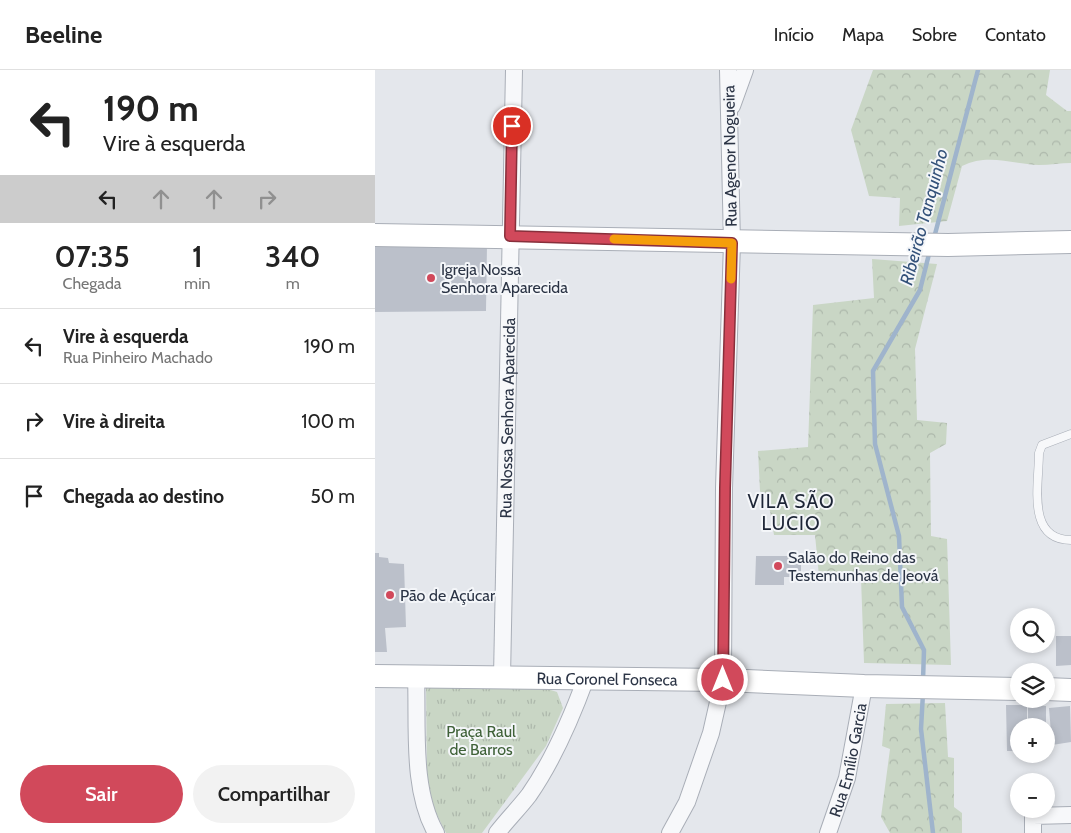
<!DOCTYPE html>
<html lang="pt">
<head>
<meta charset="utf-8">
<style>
  :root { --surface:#fff; --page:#f2f2f2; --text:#222; --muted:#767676; --line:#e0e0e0; --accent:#d1495b }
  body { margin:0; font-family:Cabin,sans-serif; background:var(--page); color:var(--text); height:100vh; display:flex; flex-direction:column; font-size:19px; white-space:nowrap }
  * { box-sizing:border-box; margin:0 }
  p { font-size:16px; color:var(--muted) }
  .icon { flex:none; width:28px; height:28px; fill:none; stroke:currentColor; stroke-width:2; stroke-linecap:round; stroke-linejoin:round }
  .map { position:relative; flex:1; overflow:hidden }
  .details { display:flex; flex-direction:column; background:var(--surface); width:375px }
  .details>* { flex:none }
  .banner { background:#fff; color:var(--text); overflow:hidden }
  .fabs { position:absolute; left:635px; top:538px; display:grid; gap:10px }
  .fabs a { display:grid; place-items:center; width:45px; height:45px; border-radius:50%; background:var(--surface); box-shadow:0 2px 8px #0003; font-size:25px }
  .pin { position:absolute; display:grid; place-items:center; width:42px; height:42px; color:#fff; margin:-21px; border:2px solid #fff; border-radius:50%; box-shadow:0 1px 5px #0007 }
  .me { position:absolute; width:55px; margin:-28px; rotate:0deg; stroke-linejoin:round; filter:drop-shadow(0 0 4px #0008) }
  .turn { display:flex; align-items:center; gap:18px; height:105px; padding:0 20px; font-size:22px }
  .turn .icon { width:65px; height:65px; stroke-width:2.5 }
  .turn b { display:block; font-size:35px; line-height:42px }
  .lanes { display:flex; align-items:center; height:48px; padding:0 20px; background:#0003; justify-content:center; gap:25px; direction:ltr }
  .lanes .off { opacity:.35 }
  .eta { display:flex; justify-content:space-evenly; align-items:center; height:85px; text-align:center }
  .eta b { font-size:30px; font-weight:600; line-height:35px }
  .action { display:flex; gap:10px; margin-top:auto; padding:10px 20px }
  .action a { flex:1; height:58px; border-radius:30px; background:var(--accent); color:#fff; font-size:20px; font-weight:600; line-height:58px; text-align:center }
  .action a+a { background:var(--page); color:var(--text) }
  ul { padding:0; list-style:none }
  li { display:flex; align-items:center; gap:15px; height:75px; padding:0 20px; border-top:1px solid var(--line) }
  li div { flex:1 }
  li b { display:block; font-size:19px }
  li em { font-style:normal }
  header { display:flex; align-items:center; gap:30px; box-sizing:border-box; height:70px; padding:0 25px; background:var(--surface); border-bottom:1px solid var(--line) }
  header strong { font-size:24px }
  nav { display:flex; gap:28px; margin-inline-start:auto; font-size:18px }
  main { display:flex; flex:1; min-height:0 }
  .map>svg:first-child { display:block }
  .forest { fill:url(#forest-crowns) }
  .park { fill:url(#park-tufts) }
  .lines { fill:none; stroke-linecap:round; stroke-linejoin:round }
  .stream { stroke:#9fb4cc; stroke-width:4.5 }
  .building { fill:#bbc0ca }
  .lane-casing { stroke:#a9aeb7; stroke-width:9 }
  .street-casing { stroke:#a9aeb7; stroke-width:18 }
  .secondary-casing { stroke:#a9aeb7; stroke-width:24 }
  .lane { stroke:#f7f8fa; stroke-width:8 }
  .street { stroke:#f7f8fa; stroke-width:16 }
  .secondary { stroke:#fff; stroke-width:22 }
  .route-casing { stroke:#882f3b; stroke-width:12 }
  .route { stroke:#d1495b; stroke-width:9 }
  .slow { stroke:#f59e0b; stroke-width:9 }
  .poi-dot { fill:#d1495b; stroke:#f4f6f9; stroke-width:2 }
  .labels { text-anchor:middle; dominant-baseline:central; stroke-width:4; stroke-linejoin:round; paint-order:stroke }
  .street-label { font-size:16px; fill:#2b3445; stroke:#f4f6f9 }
  .poi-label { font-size:16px; fill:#2b3445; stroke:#f4f6f9; text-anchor:start }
  .park-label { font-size:16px; fill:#3f6138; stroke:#f4f6f9 }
  .water-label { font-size:18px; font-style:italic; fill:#34527a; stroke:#f4f6f9 }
  .quarter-label { font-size:19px; letter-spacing:1px; fill:#1d2536; stroke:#f4f6f9 }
</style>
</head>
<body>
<header>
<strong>Beeline</strong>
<nav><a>Início</a><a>Mapa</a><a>Sobre</a><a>Contato</a></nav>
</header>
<main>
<section class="details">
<div class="banner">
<div class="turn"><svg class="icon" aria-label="left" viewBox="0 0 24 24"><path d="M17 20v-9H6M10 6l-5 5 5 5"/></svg><div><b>190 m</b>Vire à esquerda</div></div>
<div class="lanes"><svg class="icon" aria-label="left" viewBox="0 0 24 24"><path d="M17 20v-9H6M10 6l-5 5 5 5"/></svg><svg class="icon off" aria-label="ahead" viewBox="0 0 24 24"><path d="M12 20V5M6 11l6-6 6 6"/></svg><svg class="icon off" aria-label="ahead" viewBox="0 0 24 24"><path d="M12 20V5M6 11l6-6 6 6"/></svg><svg class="icon off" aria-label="right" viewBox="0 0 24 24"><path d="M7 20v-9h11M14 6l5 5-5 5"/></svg></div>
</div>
<div class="eta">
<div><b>07:35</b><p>Chegada</p></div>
<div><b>1</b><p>min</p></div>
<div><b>340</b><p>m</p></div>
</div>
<ul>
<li><svg class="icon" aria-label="left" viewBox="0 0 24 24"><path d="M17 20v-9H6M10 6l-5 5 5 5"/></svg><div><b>Vire à esquerda</b><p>Rua Pinheiro Machado</p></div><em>190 m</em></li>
<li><svg class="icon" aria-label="right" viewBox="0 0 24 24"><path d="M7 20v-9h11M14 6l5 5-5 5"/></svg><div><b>Vire à direita</b></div><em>100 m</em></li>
<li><svg class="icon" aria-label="arrive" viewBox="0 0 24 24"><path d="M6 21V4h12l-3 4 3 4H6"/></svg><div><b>Chegada ao destino</b></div><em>50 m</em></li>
</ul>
<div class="action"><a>Sair</a><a>Compartilhar</a></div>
</section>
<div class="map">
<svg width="696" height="763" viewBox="0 0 696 763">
  <defs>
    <pattern id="forest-crowns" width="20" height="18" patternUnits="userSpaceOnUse" patternTransform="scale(1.25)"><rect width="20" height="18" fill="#c9d6c5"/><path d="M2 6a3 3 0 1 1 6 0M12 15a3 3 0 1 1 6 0" fill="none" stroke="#adb8ab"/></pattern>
    <pattern id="park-tufts" width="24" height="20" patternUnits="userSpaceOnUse" patternTransform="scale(1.25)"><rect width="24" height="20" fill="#c9d6c5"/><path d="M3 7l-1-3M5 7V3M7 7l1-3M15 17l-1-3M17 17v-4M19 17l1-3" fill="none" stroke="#adb8ab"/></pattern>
  </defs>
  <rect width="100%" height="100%" fill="#e4e7ec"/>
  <path class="forest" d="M 498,0 L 675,0 L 671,25 L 692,41 L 696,41 L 696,93 C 686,93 675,95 664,95 C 637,94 613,83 587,96 L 572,151 L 524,156 L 525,128 L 494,126 L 476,60 Z
    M 497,189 L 562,194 L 540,279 L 542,350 L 572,353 L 571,374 L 555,383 L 556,466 L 572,469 L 576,595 L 489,593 L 486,508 L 444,506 L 440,465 L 399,465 L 395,441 L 385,421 L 383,381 L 433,377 L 438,235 L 499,228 Z
    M 570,633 L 573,687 L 579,688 L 579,737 L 587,743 L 587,763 L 515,763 L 506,747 L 515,679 L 507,676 L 511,634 Z"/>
  <path class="park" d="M 51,614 L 160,615 L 182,622 L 188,638 L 171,676 L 107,763 L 71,763 L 60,741 L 52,711 Z"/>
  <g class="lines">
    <path class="stream" d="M 559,168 L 603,0
      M 548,610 L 549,580 L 527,537 L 524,466 L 500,374 L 498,301 L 545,220 L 555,180
      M 548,623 L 546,659 L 558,763"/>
  </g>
  <path class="building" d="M 0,173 L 112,175 L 111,241 L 0,242 Z
    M 0,483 L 4,483 L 4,487 L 13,488 L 14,493 L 29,494 L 31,557 L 10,558 L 12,582 L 0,582 Z
    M 381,486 L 426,486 L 426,507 L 409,507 L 409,515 L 380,515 Z
    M 681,566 L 696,566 L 696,595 L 681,596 Z
    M 631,635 L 652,635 L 652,656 L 644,656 L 644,681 L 632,681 Z
    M 653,635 L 671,636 L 671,656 L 653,656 Z
    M 695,636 L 696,672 L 677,675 L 674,638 Z"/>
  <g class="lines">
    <defs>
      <path id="lane" d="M 696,364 L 667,375 L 664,383 C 664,414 651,470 696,470"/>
      <g id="street">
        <path d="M 357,36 L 370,0"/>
        <path d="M 41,606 C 43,656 36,719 61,763"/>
        <path id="s1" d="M 127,607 L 139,0"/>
        <path d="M 122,763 C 132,750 144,738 154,725 C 179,689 196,649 211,608"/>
        <path d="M 295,763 L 312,732 L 336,663 L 348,610 L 349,418 L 357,173 L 353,0"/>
        <path id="s2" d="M 453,763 L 472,708 L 489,616"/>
        <path d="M 658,763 L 658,746 L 696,745"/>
      </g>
      <g id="secondary">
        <path d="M 0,165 L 573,175 L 696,172"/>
        <path id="s3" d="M 0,606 L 348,610 L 489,616 L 644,619"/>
        <path d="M 671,619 L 696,620"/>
      </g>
    </defs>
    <use href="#lane" class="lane-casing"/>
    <use href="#street" class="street-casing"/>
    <use href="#secondary" class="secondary-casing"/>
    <use href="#lane" class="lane"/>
    <use href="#street" class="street"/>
    <use href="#secondary" class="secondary"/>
  </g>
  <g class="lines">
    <defs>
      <path id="route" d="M 137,56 L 135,166 L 357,173 L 350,418 L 348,610"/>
    </defs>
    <use href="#route" class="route-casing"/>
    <use href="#route" class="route"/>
    <path class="slow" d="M 239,169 L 357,173 L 356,209"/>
  </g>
  <g class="poi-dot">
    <circle cx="56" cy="208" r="5"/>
    <circle cx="403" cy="496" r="5"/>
    <circle cx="15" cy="525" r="5"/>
  </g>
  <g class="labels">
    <g class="street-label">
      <text transform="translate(355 86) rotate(-91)">Rua Agenor Nogueira</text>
      <text stroke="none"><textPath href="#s1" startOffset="259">Rua Nossa Senhora Aparecida</textPath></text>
      <text stroke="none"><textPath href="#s3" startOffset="232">Rua Coronel Fonseca</textPath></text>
      <text stroke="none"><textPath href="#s2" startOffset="76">Rua Emílio Garcia</textPath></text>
    </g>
    <g class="poi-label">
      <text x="66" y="199">Igreja Nossa<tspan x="66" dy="18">Senhora Aparecida</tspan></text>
      <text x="413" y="487">Salão do Reino das<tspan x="413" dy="18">Testemunhas de Jeová</tspan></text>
      <text x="25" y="525">Pão de Açúcar</text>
    </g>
    <g class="park-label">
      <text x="106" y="661">Praça Raul<tspan x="106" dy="18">de Barros</tspan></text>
    </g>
    <g class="water-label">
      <text transform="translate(549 147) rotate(-75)">Ribeirão Tanquinho</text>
    </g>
    <g class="quarter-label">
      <text x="416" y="431">VILA SÃO<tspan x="416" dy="22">LUCIO</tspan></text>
    </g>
  </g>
</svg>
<div class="fabs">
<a><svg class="icon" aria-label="search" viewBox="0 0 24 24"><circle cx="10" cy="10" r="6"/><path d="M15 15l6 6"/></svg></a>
<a><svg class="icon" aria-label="layers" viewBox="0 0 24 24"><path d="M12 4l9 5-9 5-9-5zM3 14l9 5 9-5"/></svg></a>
<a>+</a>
<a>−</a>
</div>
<div class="pin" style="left:137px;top:56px;background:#d93025"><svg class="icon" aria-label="arrive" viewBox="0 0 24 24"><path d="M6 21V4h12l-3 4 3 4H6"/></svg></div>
<svg class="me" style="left:348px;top:610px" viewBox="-20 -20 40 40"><circle r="17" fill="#d1495b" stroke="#fff" stroke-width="3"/><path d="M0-11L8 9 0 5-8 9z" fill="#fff"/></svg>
</div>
</main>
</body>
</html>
